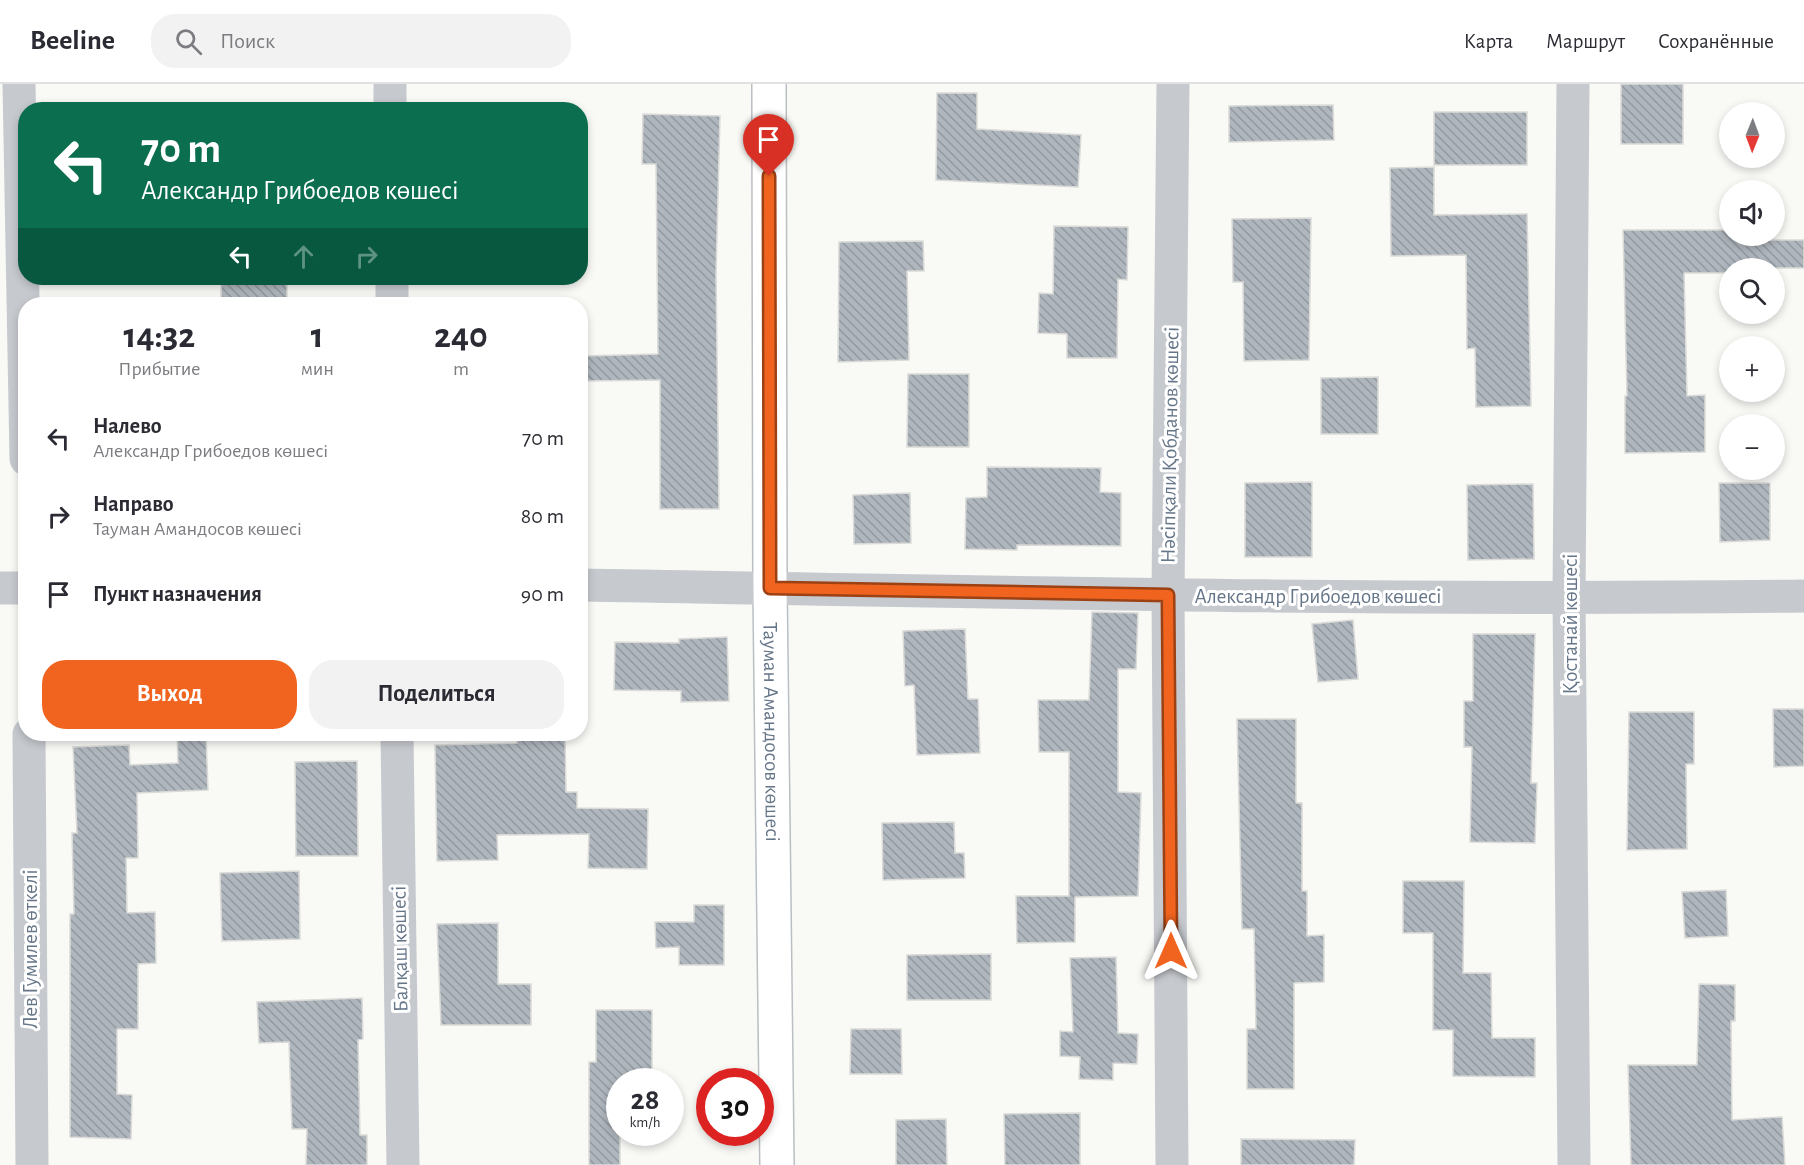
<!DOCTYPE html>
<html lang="ru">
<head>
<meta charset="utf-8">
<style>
  :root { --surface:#fff; --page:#f2f2f3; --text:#2b2b33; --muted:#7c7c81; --line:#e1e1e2; --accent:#f0641f }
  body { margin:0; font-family:"Alegreya Sans",sans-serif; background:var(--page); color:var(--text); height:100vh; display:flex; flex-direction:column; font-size:22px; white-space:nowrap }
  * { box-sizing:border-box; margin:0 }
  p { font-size:20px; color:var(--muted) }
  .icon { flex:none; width:33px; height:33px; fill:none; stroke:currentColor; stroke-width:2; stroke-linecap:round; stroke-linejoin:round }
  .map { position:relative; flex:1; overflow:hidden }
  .details { position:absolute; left:18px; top:213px; width:570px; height:444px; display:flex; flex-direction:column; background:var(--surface); border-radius:24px; box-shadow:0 3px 9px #0003 }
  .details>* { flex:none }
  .top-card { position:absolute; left:18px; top:18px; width:570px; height:183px; border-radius:24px; box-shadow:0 3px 9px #0003; background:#0b6e4f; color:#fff; overflow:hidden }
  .needle { width:39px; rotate:181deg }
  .fabs { position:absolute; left:1719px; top:18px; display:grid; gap:12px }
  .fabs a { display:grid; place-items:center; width:66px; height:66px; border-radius:50%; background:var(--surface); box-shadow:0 3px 9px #0003; font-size:30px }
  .speed { position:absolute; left:606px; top:984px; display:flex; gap:12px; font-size:30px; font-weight:700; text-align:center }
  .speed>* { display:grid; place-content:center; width:78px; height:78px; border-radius:50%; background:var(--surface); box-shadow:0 3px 9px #0003; line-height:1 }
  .speed small { font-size:15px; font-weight:400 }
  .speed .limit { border:9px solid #d22; background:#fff; color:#111 }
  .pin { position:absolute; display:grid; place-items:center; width:51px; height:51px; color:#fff; margin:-62px -26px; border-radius:50% 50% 50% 0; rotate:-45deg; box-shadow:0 0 6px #0007 }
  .pin .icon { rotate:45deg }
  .me { position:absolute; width:66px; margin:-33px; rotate:0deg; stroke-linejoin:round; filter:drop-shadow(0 0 4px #0008) }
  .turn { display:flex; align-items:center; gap:21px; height:126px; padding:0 24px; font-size:27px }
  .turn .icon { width:78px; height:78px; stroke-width:2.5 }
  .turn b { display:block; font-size:42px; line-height:51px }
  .lanes { display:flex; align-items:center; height:57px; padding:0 24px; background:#0003; justify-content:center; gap:30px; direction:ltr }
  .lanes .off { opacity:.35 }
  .eta { display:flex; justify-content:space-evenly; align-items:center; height:102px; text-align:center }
  .eta b { font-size:36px; font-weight:600; line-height:42px }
  .action { display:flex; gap:12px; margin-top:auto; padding:12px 24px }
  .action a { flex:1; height:69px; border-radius:24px; background:var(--accent); color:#fff; font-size:24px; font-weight:600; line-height:69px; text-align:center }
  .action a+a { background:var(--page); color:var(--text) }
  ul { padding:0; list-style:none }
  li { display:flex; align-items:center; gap:18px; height:78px; padding:0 24px }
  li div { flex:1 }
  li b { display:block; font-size:22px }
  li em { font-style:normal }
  header { display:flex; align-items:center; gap:36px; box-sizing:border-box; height:84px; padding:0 30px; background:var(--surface); border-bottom:2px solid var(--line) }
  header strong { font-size:28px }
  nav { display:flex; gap:33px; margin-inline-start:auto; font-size:21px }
  .search { width:420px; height:54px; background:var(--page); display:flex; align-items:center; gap:15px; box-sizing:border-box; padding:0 21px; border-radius:24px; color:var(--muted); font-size:22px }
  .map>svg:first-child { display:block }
  .building { fill:url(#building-back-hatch); stroke:#dadbd8; stroke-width:1.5 }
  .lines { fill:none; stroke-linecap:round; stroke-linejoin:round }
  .secondary-casing { stroke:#babfc4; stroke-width:36 }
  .minor { stroke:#c6c9ce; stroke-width:33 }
  .secondary { stroke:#fff; stroke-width:33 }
  .route-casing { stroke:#9c4114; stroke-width:15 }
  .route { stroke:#f0641f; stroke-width:10 }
  .labels { text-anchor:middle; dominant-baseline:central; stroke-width:6; stroke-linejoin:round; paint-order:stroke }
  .street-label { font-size:21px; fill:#667689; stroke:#fff }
</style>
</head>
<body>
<header>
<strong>Beeline</strong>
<div class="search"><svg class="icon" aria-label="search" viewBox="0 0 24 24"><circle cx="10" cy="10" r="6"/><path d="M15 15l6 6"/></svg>Поиск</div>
<nav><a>Карта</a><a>Маршрут</a><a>Сохранённые</a></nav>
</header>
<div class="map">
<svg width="1804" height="1081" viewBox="0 0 1804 1081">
  <defs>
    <pattern id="building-back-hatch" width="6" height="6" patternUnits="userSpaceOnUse" patternTransform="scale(1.5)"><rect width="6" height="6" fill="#afb6bd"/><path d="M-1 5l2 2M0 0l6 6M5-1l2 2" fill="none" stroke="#92999f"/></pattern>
  </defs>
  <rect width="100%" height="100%" fill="#f9f9f6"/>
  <path class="building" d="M 1621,0 L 1683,0 L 1683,60 L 1621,60 Z
    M 937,9 L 977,9 L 977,45 L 1081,51 L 1078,103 L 936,96 Z
    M 1333,21 L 1334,56 L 1229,58 L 1229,22 Z
    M 1434,28 L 1527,28 L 1527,81 L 1434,81 Z
    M 643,30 L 720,32 L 716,191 L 719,425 L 660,425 L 660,296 L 585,297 L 584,272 L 658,270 L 656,80 L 642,80 Z
    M 1434,83 L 1434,131 L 1527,130 L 1531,322 L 1476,323 L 1475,264 L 1467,265 L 1466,171 L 1391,172 L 1390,84 Z
    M 1311,134 L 1309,276 L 1244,277 L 1243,198 L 1233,198 L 1232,135 Z
    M 1054,142 L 1128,143 L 1127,196 L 1118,195 L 1117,274 L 1067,274 L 1067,250 L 1038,249 L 1039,209 L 1053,210 Z
    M 1623,146 L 1730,146 L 1730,152 L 1743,152 L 1743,156 L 1804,156 L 1804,184 L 1730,184 L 1730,189 L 1684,189 L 1687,312 L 1705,311 L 1705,368 L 1625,369 L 1625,312 L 1627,312 Z
    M 923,157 L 924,187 L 907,187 L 909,276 L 838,278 L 839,158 Z
    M 221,194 L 287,194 L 287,220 L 221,220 Z
    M 908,290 L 969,290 L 969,363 L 907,363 Z
    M 1378,293 L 1378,350 L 1321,350 L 1321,294 Z
    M 987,383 L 1101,384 L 1100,408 L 1121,409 L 1121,462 L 1017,461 L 1017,466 L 965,465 L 966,414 L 987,413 Z
    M 1312,398 L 1312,473 L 1245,473 L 1245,399 Z
    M 1719,399 L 1770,399 L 1770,456 L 1720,458 Z
    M 1533,400 L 1534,475 L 1468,476 L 1467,401 Z
    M 910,409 L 911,459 L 854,460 L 853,411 Z
    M 1092,528 L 1138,529 L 1136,585 L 1118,585 L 1118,708 L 1141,709 L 1138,812 L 1075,813 L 1075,858 L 1017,859 L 1016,812 L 1069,812 L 1069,668 L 1039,668 L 1038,616 L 1089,616 Z
    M 1353,536 L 1358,595 L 1318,598 L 1312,540 Z
    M 965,545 L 968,615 L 978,615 L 980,669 L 917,671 L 914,601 L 905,602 L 903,547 Z
    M 1473,550 L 1535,550 L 1531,699 L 1537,699 L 1535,759 L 1470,758 L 1472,663 L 1464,663 L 1464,617 L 1473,617 Z
    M 727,553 L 729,617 L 681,618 L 681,607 L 614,606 L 615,558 L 679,559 L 679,555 Z
    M 1773,625 L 1804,625 L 1804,682 L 1774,683 Z
    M 1629,628 L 1694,628 L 1694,680 L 1686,680 L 1687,765 L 1627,766 Z
    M 1237,635 L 1296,635 L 1296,719 L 1302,719 L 1302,807 L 1307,807 L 1307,852 L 1324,851 L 1324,898 L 1294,899 L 1294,1005 L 1247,1005 L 1247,945 L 1256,945 L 1254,845 L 1242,845 Z
    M 177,650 L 206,650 L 208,706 L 137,709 L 138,774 L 126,774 L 127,829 L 155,828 L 156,879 L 138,880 L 138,945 L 117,945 L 117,1010 L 132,1011 L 131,1055 L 70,1053 L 70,830 L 74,830 L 72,749 L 77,749 L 73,663 L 129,661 L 130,681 L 178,679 Z
    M 516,650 L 565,650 L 566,708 L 577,708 L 577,724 L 648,725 L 647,785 L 588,784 L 589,750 L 497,751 L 498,776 L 437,777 L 435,661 L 517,659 Z
    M 357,677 L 358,772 L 296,772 L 295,678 Z
    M 954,738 L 955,769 L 964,769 L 965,794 L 883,796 L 882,739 Z
    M 299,787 L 300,855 L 222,857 L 220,789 Z
    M 1403,797 L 1464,797 L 1463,889 L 1491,889 L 1492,954 L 1535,954 L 1535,993 L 1453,992 L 1453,946 L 1433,946 L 1433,849 L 1403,849 Z
    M 1726,806 L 1728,852 L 1685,854 L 1682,808 Z
    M 694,821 L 724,821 L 724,881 L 679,881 L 679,863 L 656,864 L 655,838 L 694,838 Z
    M 498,839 L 498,900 L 531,900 L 531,941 L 441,941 L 437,840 Z
    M 991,870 L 991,916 L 907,916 L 907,871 Z
    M 1116,873 L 1118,949 L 1138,950 L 1137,980 L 1113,979 L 1113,996 L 1079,995 L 1080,973 L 1060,972 L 1060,947 L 1073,948 L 1070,874 Z
    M 1699,900 L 1735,901 L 1735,937 L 1731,937 L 1732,1036 L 1782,1033 L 1785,1081 L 1631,1081 L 1628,981 L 1697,981 Z
    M 362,914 L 363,955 L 358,956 L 360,1051 L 367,1051 L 367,1081 L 306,1081 L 307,1045 L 292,1045 L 289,958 L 259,959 L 257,918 Z
    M 596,926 L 652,926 L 652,998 L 620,998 L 620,1081 L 589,1081 L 589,978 L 596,978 Z
    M 851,945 L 901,945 L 902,990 L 850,990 Z
    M 1080,1029 L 1080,1081 L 1005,1081 L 1004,1030 Z
    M 946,1035 L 947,1081 L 896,1081 L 896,1036 Z
    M 1241,1055 L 1355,1056 L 1354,1081 L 1241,1081 Z"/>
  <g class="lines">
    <defs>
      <g id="secondary">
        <path id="s1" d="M 769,0 L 770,504 L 777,1081"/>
      </g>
    </defs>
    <use href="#secondary" class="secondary-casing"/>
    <path class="minor" d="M 19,0 L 26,375
      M 390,0 L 390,26
      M 1573,0 L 1569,514 L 1574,1081
      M 392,194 L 392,220
      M 580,501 C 988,508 1396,517 1804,512
      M 0,504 L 26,504
      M 29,650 L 32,1081
      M 397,650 L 403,1081
      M 1172,1081 L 1168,511 L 1173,0"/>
    <use href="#secondary" class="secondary"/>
  </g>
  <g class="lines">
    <defs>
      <path id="route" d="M 769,92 L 770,504 L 1168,511 L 1171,867"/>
    </defs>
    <use href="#route" class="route-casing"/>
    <use href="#route" class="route"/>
  </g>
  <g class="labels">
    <g class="street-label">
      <text transform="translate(1170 361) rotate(-89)">Нәсіпқали Қобданов көшесі</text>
      <text x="1318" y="512">Александр Грибоедов көшесі</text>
      <text transform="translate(1570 540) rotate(-90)">Қостанай көшесі</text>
      <text stroke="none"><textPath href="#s1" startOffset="648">Тауман Амандосов көшесі</textPath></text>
      <text transform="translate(30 865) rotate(-90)">Лев Гумилев өткелі</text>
      <text transform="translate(400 865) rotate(-91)">Балқаш көшесі</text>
    </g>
  </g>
</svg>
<div class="fabs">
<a><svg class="needle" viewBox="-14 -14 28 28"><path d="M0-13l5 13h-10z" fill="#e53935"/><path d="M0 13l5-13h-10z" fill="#7c7c81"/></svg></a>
<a><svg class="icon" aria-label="sound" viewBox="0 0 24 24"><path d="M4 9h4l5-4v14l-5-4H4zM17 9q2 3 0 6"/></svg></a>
<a><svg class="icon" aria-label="search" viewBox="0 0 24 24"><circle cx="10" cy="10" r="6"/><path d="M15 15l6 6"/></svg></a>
<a>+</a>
<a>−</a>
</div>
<div class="speed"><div>28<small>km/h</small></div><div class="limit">30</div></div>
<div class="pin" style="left:769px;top:92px;background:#d93025"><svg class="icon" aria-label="arrive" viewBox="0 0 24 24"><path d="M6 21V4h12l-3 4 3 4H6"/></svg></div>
<svg class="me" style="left:1171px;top:867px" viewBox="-20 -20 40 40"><path d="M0-17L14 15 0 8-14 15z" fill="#f0641f" stroke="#fff" stroke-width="4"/></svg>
<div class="top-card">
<div class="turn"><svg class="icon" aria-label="left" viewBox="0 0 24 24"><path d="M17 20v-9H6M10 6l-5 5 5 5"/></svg><div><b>70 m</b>Александр Грибоедов көшесі</div></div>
<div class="lanes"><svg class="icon" aria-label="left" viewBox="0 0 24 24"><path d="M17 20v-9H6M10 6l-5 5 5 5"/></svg><svg class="icon off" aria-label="ahead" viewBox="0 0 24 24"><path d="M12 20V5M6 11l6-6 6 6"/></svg><svg class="icon off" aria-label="right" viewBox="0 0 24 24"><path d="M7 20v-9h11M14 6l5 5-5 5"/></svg></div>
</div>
<section class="details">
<div class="eta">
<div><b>14:32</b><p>Прибытие</p></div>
<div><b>1</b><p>мин</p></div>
<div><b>240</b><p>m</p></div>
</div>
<ul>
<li><svg class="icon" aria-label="left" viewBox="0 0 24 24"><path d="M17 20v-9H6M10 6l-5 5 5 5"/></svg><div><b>Налево</b><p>Александр Грибоедов көшесі</p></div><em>70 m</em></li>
<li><svg class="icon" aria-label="right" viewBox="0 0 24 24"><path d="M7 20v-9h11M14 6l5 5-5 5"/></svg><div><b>Направо</b><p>Тауман Амандосов көшесі</p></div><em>80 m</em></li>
<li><svg class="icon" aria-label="arrive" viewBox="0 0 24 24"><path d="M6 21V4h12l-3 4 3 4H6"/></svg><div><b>Пункт назначения</b></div><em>90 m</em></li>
</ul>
<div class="action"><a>Выход</a><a>Поделиться</a></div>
</section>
</div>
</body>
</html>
